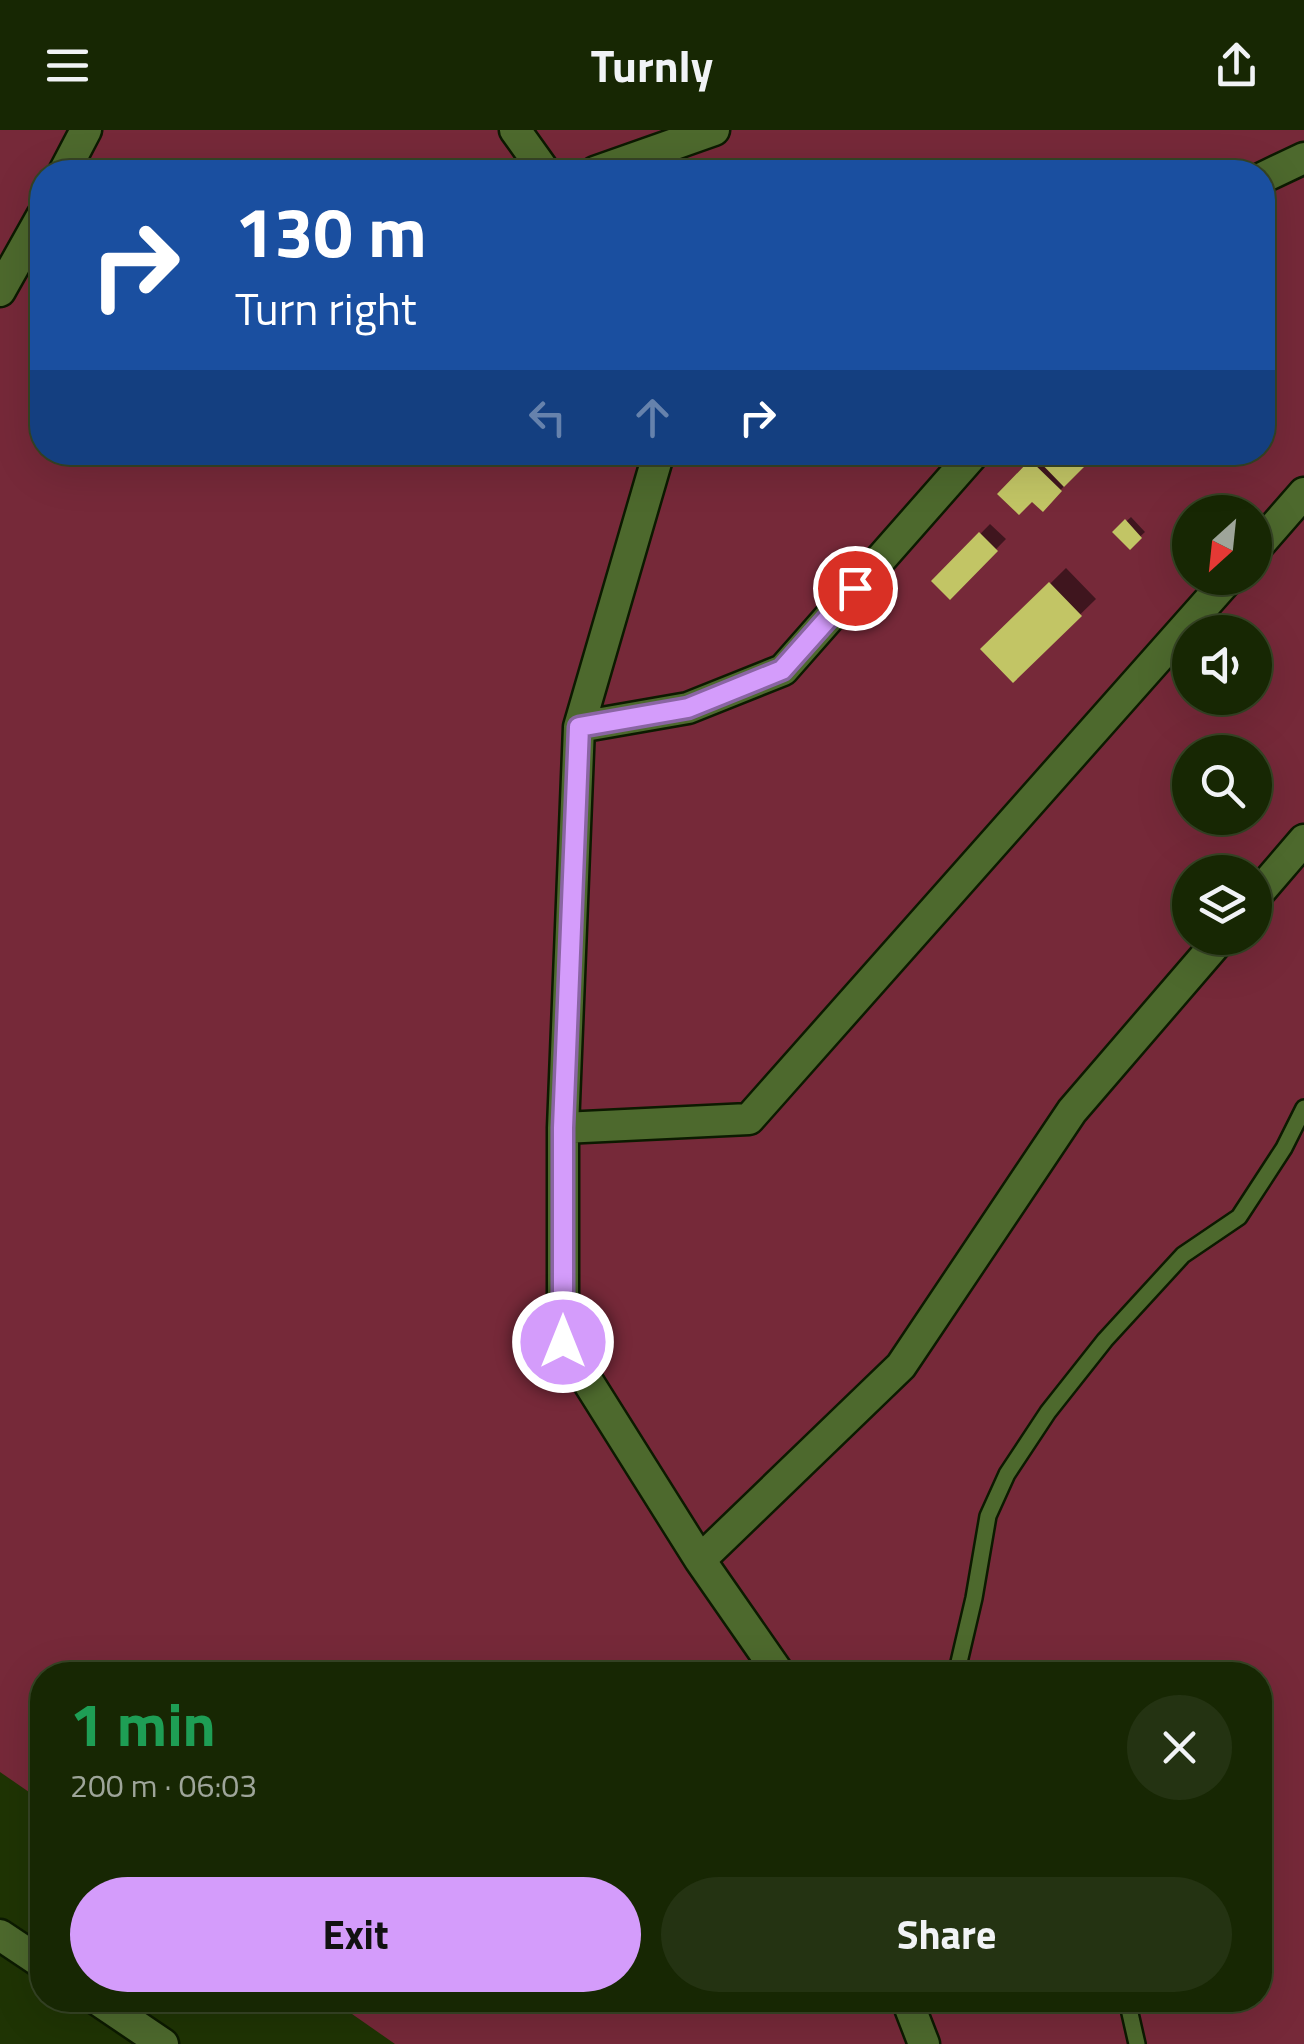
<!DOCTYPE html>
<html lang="en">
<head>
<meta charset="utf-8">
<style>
  :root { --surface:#172703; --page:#243312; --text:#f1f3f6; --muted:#9ea59a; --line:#364425; --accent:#d49cfb }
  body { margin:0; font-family:"Titillium Web",sans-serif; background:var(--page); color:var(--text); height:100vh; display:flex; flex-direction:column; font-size:38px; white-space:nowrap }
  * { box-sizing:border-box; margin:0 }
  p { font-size:32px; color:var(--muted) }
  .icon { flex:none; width:55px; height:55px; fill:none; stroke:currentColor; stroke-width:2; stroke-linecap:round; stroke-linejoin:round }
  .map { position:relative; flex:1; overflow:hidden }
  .panel { position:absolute; left:30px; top:1532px; width:1242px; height:350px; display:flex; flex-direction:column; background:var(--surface); border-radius:40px; box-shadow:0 10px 40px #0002,0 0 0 2px var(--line) }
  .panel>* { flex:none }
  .guide { position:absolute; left:30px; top:30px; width:1245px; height:305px; border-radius:40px; box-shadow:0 10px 40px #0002,0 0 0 2px var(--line); background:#1a4fa0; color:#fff; overflow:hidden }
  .needle { width:65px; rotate:207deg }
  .controls { position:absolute; left:1172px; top:365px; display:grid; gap:20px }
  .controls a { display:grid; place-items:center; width:100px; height:100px; border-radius:50%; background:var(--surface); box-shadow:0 10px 40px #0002,0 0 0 2px var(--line); font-size:50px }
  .pin { position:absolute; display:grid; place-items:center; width:85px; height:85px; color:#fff; margin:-42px; border:5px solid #fff; border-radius:50%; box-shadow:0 2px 10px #0007 }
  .me { position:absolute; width:110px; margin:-55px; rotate:0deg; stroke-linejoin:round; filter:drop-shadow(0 0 8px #0008) }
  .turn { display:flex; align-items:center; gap:35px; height:210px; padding:0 40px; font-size:45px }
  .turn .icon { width:130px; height:130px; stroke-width:2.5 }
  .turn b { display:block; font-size:70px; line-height:85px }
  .lanes { display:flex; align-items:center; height:95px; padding:0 40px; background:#0003; justify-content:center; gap:50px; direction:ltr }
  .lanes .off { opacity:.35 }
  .round { display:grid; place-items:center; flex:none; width:105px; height:105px; border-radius:52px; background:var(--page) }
  .headline { display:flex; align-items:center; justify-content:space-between; height:170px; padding:0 40px }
  h1 { font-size:60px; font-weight:700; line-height:75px; color:#1e9e55 }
  .primary-button { display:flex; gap:20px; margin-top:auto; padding:20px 40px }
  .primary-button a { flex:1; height:115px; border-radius:60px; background:var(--accent); color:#111; font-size:40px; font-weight:700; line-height:115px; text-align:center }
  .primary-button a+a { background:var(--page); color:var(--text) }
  header { display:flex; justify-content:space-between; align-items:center; height:130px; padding:0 40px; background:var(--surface); font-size:45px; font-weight:700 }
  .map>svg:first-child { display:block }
  .green { fill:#762939; fill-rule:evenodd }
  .shadow { fill:#0007 }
  .building { fill:#c2c565 }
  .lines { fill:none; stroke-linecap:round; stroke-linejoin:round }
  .service-casing { stroke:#0c1a00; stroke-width:20 }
  .minor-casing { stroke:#0c1a00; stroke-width:35 }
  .service { stroke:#4d692d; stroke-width:15 }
  .minor { stroke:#4d692d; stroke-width:30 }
  .route-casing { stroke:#8a65a3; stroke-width:25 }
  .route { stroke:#d49cfb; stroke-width:18 }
</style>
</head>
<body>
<header><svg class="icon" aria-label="menu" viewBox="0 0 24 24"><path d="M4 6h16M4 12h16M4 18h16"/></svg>Turnly<svg class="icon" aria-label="share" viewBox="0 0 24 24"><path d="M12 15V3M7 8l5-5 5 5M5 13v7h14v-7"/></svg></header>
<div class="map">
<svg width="1304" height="1914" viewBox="0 0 1304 1914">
  <rect width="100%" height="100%" fill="#1f3404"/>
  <path class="green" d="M 0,0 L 1304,0 L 1304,1914 L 395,1914 L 332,1870 L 1260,1870 L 1260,1545 L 42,1545 L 42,1671 L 0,1642 ZM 42,42 L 1262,42 L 1262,322 L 42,322 ZM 1190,382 L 1255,382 L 1255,448 L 1190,448 ZM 1190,502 L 1255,502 L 1255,568 L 1190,568 ZM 1190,622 L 1255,622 L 1255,688 L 1190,688 ZM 1190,742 L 1255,742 L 1255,808 L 1190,808 Z"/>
  <path class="shadow" d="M 1037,326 L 1070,350 L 1043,378 L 1033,368 L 1000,364 Z
    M 1131,387 L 1145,402 L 1130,416 L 1115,402 Z
    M 990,394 L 1006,409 L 950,466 L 934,451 Z
    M 1066,438 L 1096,469 L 1014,549 L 984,519 Z"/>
  <path class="building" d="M 1036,322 L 1099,322 L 1064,357 L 1033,325 Z
    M 1030,330 L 1062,361 L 1043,382 L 1032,372 L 1019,385 L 997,364 Z
    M 1125,389 L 1142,408 L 1130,420 L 1112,402 Z
    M 979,402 L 998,421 L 950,470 L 931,451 Z
    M 1049,452 L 1082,486 L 1013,553 L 980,519 Z"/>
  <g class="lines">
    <defs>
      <path id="service" d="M 956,1545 L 974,1468 L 988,1386 L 1007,1344 L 1048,1282 L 1105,1210 L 1183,1125 L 1239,1087 L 1284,1018 L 1304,978
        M 1127,1870 L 1137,1914"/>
      <path id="minor" d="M 515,0 L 545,42
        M 64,42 L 86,0
        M 595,42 L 714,0
        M 1262,48 L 1304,28
        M 0,161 L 42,86
        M 659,322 L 579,597 L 563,998 L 563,1212 L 700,1430
        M 1255,419 L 1304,363
        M 579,597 L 688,578 L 783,540 L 975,322
        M 1255,767 L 1304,710
        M 563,998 L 749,989 L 1229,448
        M 780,1545 L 700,1430 L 901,1236 L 1072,981 L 1221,808
        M 0,1805 L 42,1833
        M 98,1870 L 163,1914
        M 907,1870 L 924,1914"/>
    </defs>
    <use href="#service" class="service-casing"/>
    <use href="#minor" class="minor-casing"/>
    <use href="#service" class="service"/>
    <use href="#minor" class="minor"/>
  </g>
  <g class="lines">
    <defs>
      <path id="route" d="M 563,1212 L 563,998 L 579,597 L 688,578 L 782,540 L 855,458"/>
    </defs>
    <use href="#route" class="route-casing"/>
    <use href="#route" class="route"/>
  </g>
</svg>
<div class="controls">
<a><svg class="needle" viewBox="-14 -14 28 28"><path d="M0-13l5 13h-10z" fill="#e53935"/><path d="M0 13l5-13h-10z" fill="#9ea59a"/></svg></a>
<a><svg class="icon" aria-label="sound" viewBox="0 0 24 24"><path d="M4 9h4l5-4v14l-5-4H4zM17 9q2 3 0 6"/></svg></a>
<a><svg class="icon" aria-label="search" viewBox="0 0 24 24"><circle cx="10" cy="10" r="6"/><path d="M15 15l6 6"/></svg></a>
<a><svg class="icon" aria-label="layers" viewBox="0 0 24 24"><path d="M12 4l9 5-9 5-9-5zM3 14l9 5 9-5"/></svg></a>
</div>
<div class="pin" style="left:855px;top:458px;background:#d93025"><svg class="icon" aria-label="arrive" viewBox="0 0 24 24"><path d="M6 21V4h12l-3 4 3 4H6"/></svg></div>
<svg class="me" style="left:563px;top:1212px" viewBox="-20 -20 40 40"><circle r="17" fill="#d49cfb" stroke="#fff" stroke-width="3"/><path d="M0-11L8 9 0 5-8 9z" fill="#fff"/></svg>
<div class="guide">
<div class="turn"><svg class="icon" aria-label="right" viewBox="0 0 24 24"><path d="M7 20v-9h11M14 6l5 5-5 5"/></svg><div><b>130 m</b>Turn right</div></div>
<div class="lanes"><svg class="icon off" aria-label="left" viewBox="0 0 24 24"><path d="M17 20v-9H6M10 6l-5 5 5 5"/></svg><svg class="icon off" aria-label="ahead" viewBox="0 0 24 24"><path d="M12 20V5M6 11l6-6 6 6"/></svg><svg class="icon" aria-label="right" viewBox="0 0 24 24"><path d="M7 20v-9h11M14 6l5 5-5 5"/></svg></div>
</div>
<section class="panel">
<div class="headline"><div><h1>1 min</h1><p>200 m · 06:03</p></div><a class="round"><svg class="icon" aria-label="close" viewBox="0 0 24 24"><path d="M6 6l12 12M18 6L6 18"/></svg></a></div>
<div class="primary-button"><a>Exit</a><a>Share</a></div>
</section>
</div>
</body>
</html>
